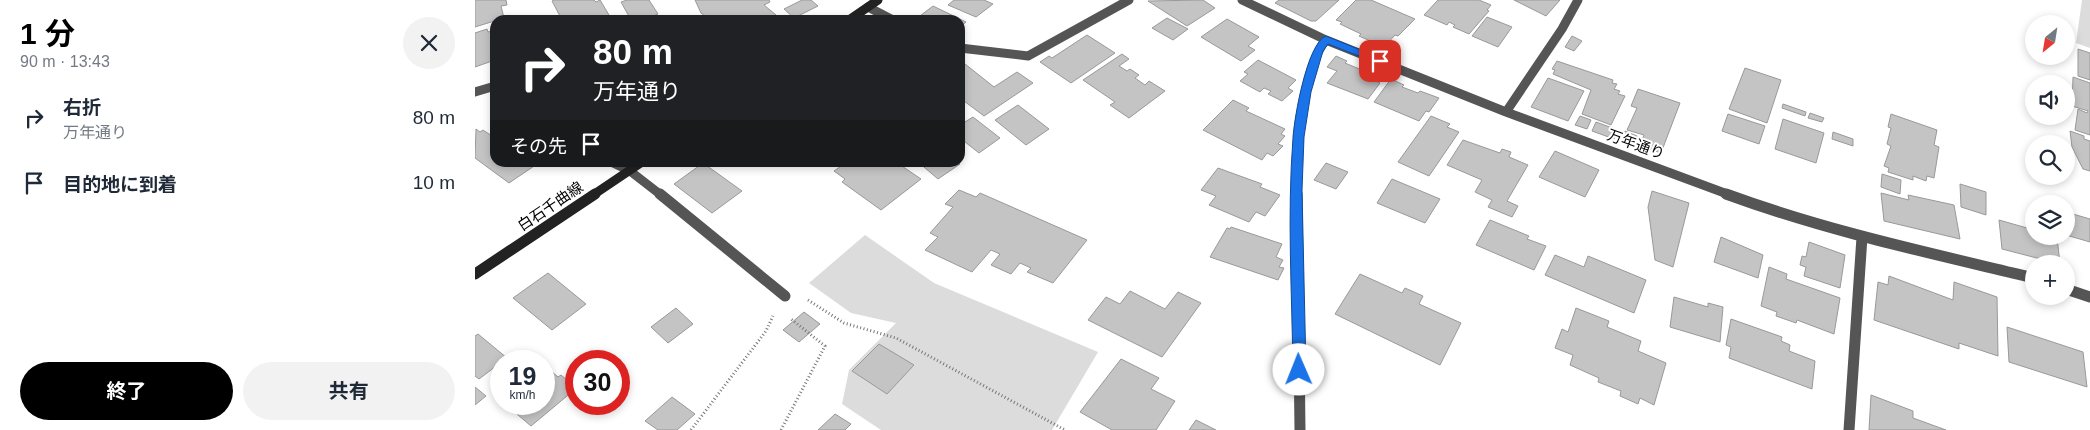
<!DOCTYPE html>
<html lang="ja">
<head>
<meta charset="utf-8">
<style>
  :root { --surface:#fff; --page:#f2f2f3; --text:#1f2937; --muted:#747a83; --accent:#000 }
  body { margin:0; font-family:Arial,"Noto Sans JP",sans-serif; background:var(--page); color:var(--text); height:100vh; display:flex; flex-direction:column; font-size:19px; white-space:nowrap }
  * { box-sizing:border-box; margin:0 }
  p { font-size:16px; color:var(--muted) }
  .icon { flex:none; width:28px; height:28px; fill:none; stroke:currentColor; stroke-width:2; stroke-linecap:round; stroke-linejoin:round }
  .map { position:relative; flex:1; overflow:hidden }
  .sheet { display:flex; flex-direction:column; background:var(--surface); width:475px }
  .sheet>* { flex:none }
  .top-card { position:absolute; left:15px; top:15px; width:475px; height:152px; border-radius:15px; box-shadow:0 2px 8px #0003; background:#202124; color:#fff; overflow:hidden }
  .needle { width:32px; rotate:210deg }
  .tools { position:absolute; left:1550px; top:15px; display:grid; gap:10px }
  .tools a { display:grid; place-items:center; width:50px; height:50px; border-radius:50%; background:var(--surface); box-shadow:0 2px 8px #0003; font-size:25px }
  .speed { position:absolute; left:15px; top:350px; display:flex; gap:10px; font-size:25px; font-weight:700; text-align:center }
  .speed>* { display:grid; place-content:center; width:65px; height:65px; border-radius:50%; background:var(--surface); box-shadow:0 2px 8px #0003; line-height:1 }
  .speed small { font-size:12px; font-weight:400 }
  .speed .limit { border:8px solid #d22; background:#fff; color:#111 }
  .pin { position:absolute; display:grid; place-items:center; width:42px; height:42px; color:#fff; margin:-21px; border-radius:10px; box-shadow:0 2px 8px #0006 }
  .me { position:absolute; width:55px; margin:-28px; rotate:359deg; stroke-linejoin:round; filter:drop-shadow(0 0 4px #0008) }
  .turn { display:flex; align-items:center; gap:18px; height:105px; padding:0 20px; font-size:22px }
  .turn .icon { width:65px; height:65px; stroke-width:2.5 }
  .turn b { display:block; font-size:35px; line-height:42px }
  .then { display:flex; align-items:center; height:48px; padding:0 20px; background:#0003; gap:10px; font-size:19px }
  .round { display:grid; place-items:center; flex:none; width:52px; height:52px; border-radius:26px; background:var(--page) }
  .headline { display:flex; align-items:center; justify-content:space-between; height:85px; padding:0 20px }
  h1 { font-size:30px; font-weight:700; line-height:38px; color:var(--accent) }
  .primary-button { display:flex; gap:10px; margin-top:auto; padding:10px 20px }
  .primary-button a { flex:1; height:58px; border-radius:30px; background:var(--accent); color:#fff; font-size:20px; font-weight:700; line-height:58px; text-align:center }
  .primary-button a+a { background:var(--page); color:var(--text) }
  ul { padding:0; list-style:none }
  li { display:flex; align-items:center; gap:15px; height:65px; padding:0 20px }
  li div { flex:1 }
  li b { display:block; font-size:19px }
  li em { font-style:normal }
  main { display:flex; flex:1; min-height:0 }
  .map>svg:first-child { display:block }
  .green { fill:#dcdcdc }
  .building { fill:#c4c4c4; stroke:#999 }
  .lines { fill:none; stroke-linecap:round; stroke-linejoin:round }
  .path { stroke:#777; stroke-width:3; stroke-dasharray:1 2.5; stroke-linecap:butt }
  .street-far1 { stroke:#555; stroke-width:9 }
  .street { stroke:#555; stroke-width:11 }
  .secondary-far1 { stroke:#222; stroke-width:9 }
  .secondary { stroke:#222; stroke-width:11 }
  .route { fill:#1a73e8; stroke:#114b97 }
  .labels { text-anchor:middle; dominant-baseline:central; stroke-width:4; stroke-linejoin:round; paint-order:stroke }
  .street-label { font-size:15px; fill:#000; stroke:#fff }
</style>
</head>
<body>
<main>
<section class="sheet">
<div class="headline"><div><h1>1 分</h1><p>90 m · 13:43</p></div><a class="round"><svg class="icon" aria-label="close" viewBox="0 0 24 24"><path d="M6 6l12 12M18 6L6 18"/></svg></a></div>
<ul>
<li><svg class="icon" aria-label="right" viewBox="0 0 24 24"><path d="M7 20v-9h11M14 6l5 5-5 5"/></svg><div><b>右折</b><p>万年通り</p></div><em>80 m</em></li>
<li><svg class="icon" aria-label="arrive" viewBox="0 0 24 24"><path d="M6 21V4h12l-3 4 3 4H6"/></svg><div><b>目的地に到着</b></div><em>10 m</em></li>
</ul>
<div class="primary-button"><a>終了</a><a>共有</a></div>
</section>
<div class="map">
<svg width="1615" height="430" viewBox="0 0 1615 430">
  <rect width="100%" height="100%" fill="#fff"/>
  <path class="green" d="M 1607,0 L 1615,0 L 1615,48 L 1601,43 Z
    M 390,235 L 459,283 L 623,352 L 577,430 L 406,430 L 367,404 L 374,370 L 421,323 L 376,313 L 334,283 Z"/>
  <path class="building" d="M 0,0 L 31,0 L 32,5 L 26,6 L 29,18 L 0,27 Z
    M 79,0 L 119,0 L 121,2 L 125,0 L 137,20 L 87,20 L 77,1 Z
    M 152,0 L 174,0 L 183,14 L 168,20 L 156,20 L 146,2 Z
    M 220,0 L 294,0 L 295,2 L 289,5 L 301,15 L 292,20 L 235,20 L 226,13 Z
    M 327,0 L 336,0 L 343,6 L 319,18 L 309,9 Z
    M 479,0 L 509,0 L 518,4 L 501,17 L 473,5 Z
    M 728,0 L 740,8 L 712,26 L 673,1 Z
    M 804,0 L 864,0 L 841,21 L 836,21 L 800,3 Z
    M 881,0 L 896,0 L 940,19 L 923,36 L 920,35 L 909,47 L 884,36 L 886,34 L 865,24 L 867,22 L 861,20 Z
    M 963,0 L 1004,0 L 1016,5 L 1012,10 L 1014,11 L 994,34 L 978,27 L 980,25 L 974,22 L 972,25 L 949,15 Z
    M 1039,0 L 1085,0 L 1071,16 Z
    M 458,6 L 491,22 L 485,27 L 485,20 L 441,19 Z
    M 1012,17 L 1037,27 L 1023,47 L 997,36 Z
    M 692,18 L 713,29 L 698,40 L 677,28 Z
    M 752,19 L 784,37 L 773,46 L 780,50 L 766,61 L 726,37 Z
    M 12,29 L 13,32 L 20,30 L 20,60 L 0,67 L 0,33 Z
    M 612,35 L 640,53 L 596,83 L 565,62 L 574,56 L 577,58 Z
    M 1097,36 L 1107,41 L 1099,51 L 1090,47 Z
    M 1603,49 L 1615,53 L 1615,80 L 1603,76 Z
    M 647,54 L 654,59 L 644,66 L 652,71 L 655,69 L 664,75 L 660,78 L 670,85 L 674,81 L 690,91 L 654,118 L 635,105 L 640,102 L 608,80 Z
    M 861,56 L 872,61 L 870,63 L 894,73 L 891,77 L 905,83 L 893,99 L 852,83 L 862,71 L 852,67 Z
    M 485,60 L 519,87 L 542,72 L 558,83 L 509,116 L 485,98 Z
    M 783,60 L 821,80 L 813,88 L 818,91 L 807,101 L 793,94 L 796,91 L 789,88 L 785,92 L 765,81 L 773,74 L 769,72 Z
    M 1082,61 L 1138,80 L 1137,83 L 1142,84 L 1139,89 L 1145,91 L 1143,94 L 1150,96 L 1136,125 L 1107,114 L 1116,90 L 1078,74 L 1080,70 L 1077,69 Z
    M 1270,68 L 1306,80 L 1292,123 L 1254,109 Z
    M 1598,77 L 1615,83 L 1615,135 L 1600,130 L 1603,109 L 1612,113 L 1613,111 L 1597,106 Z
    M 1073,78 L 1109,91 L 1093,121 L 1056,107 Z
    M 916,79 L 929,85 L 927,87 L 943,93 L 945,91 L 964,98 L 954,112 L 951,111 L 944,121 L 899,102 Z
    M 1163,89 L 1205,103 L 1186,153 L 1165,146 L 1169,135 L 1152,130 L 1162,108 L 1156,106 Z
    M 758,100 L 774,108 L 771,111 L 810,129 L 806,134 L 810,136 L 803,144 L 808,146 L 798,156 L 792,153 L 787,160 L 728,130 Z
    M 1308,104 L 1331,112 L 1330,116 L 1307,108 Z
    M 543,105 L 574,129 L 551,145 L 520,120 Z
    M 1335,113 L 1349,118 L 1347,122 L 1333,118 Z
    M 1253,114 L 1290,126 L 1284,144 L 1247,131 Z
    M 1416,114 L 1462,130 L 1459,145 L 1464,147 L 1459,178 L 1452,176 L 1451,181 L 1438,176 L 1438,180 L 1413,172 L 1414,168 L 1409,166 L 1416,146 L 1412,144 L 1416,128 L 1413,127 Z
    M 956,116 L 975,124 L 972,127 L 984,132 L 954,176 L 923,162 Z
    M 1105,116 L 1116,120 L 1112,129 L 1100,125 Z
    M 498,117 L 525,138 L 504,153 L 485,138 L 485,125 Z
    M 1308,119 L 1349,133 L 1341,163 L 1300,149 Z
    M 1121,122 L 1143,130 L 1139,139 L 1117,131 Z
    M 1,129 L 5,132 L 8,130 L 20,138 L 20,162 L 65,162 L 34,183 L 0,158 Z
    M 1150,131 L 1162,136 L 1158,145 L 1146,141 Z
    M 1595,131 L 1609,136 L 1609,139 L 1615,141 L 1615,171 L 1608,169 L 1597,147 Z
    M 1358,132 L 1378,139 L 1378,146 L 1357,139 Z
    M 988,140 L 1025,153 L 1027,149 L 1036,152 L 1034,157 L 1053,165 L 1032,201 L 1043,206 L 1037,217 L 1013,207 L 1017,200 L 1000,192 L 1007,180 L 972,165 Z
    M 1080,151 L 1124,170 L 1110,197 L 1064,177 Z
    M 372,162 L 384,162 L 389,166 L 394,162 L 421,162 L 446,179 L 406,210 L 367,182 L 370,179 L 359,171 Z
    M 443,162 L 483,162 L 485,164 L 463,179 Z
    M 228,163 L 267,191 L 237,213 L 199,184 Z
    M 851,163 L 873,172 L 861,189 L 839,180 Z
    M 743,168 L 787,184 L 785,187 L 805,195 L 790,216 L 781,212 L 774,222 L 734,205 L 741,196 L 726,190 Z
    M 1407,174 L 1426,180 L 1425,194 L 1406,187 Z
    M 917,179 L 965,199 L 950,223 L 902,203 Z
    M 1485,184 L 1511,192 L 1511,215 L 1486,207 Z
    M 484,190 L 501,197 L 505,193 L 612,240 L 578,283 L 552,272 L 556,268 L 545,263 L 536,274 L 516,265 L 525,254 L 516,250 L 497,272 L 450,250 L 463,237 L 455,233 L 478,207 L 470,204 Z
    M 1177,191 L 1214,203 L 1198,267 L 1180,260 L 1173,207 Z
    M 1406,193 L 1434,200 L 1433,195 L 1479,205 L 1485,239 L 1409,221 Z
    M 1591,212 L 1615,219 L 1615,242 L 1591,235 Z
    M 1015,220 L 1054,236 L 1052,239 L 1071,246 L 1059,270 L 1001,245 Z
    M 1524,220 L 1559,230 L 1559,236 L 1582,237 L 1585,264 L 1527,249 Z
    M 756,227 L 807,244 L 801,257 L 808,260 L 804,267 L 809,268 L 803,280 L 735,257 L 752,228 L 755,229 Z
    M 1246,237 L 1288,255 L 1283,278 L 1239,262 Z
    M 1334,242 L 1370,255 L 1365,288 L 1329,276 L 1331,267 L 1325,265 L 1327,256 L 1331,257 Z
    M 1080,255 L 1109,267 L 1113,256 L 1171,280 L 1159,313 L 1070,275 Z
    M 1294,267 L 1312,274 L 1311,279 L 1365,298 L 1359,334 L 1322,320 L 1321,323 L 1301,316 L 1302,312 L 1286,306 Z
    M 73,273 L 111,304 L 77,330 L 38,298 Z
    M 885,274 L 927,293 L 930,288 L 948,296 L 944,304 L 986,323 L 965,365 L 860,314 Z
    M 1414,276 L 1478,300 L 1479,282 L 1522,297 L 1523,356 L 1484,343 L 1484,349 L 1399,320 L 1403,282 L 1413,285 Z
    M 655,291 L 690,309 L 703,292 L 726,303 L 687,357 L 613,320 L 631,297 L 645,304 Z
    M 1199,297 L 1233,307 L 1233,303 L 1248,307 L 1245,342 L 1195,327 Z
    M 201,308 L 218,324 L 193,343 L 176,327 Z
    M 1101,308 L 1134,321 L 1132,327 L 1166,341 L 1163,351 L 1191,363 L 1179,405 L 1165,398 L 1163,404 L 1145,396 L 1146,391 L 1123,382 L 1124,378 L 1095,365 L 1098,355 L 1080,348 L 1087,329 L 1093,332 Z
    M 329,312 L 345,324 L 324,342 L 308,330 Z
    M 1256,319 L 1307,337 L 1306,341 L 1315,345 L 1314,351 L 1340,361 L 1337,389 L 1254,358 L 1256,347 L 1251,345 Z
    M 1532,327 L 1608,352 L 1612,387 L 1534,362 Z
    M 3,334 L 32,358 L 4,379 L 0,376 L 0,336 Z
    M 404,344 L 439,365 L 412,394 L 377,371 Z
    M 646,359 L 684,378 L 676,389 L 700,401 L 681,430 L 637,430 L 605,412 Z
    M 69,365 L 83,377 L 86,375 L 97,384 L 94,387 L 98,391 L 56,426 L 30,404 L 69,404 Z
    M 0,387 L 11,396 L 0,405 Z
    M 1396,395 L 1438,411 L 1438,418 L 1471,430 L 1394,430 Z
    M 197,397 L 220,414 L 202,430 L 183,430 L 170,421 Z
    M 360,414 L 376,424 L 370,430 L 343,430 Z
    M 721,420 L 741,430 L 714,430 Z"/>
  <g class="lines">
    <path class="path" d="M 333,300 L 369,323 L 421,338 L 590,430
      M 216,430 L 291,331 L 298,316
      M 306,430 L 350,346 L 316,319"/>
    <path class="street-far1" d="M 767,0 L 851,40 L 1031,112 L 1255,195
      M 393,7 L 418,20
      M 485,48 L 553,56 L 654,0
      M 0,92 L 20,86
      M 1031,112 L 1087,29 L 1103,0
      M 136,162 L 155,171 L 186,195
      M 822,195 C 822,154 825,72 851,40"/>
    <path class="street" d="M 185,194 L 310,296
      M 822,194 L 825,430
      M 1251,194 C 1352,231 1455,253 1559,278
      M 1591,289 L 1615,297
      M 1374,430 L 1387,237"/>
    <path class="secondary-far1" d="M 374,20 L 403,0
      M 118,195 L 167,162"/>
    <path class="secondary" d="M 0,274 L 120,194"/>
  </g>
  <path class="route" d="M 851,36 L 908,59 L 910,61 L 908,63 L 902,63 L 853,44 L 848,51 L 836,92 L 829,137 L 827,190 L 831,370 L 829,374 L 824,376 L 820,374 L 818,370 C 817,293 812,215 818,138 C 819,119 832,43 851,36 Z"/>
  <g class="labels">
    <g class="street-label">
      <text transform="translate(1161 144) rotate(20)">万年通り</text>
      <text transform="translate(75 206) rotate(-34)">白石千曲線</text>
    </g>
  </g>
</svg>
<div class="tools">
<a><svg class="needle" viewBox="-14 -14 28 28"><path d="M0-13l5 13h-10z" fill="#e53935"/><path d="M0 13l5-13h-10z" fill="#747a83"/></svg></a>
<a><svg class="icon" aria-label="sound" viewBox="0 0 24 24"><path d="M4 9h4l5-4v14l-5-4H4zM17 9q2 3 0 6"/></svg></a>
<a><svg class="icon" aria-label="search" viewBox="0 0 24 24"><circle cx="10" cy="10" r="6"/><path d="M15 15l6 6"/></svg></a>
<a><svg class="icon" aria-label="layers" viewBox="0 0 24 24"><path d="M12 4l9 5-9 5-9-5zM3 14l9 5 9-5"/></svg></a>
<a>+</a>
</div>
<div class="speed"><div>19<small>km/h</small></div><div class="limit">30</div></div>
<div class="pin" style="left:905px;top:61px;background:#d93025"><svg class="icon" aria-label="arrive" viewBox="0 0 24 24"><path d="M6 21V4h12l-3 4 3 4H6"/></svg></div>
<svg class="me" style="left:824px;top:370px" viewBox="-20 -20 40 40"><circle r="19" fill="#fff"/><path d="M0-13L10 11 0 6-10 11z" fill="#1a73e8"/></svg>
<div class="top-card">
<div class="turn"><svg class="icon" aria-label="right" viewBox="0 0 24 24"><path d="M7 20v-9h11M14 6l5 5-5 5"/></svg><div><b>80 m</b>万年通り</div></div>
<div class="then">その先<svg class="icon" aria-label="arrive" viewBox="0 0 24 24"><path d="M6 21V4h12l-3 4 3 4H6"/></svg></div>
</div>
</div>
</main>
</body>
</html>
